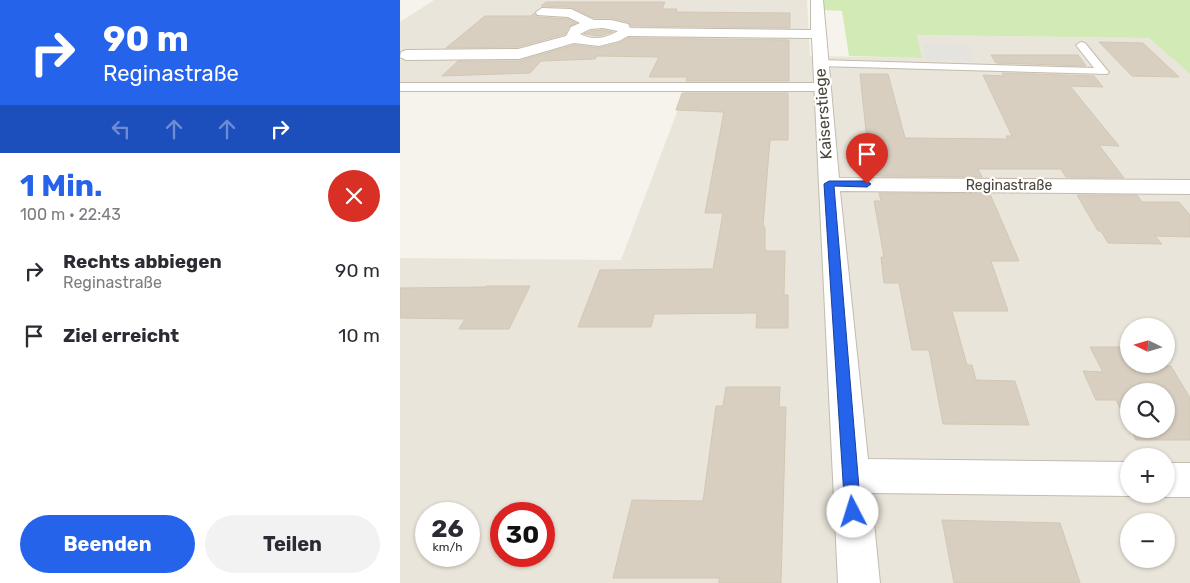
<!DOCTYPE html>
<html lang="de">
<head>
<meta charset="utf-8">
<style>
  :root { --surface:#fff; --page:#f2f2f3; --text:#2b2b33; --muted:#7c7c81; --accent:#2563eb }
  body { margin:0; font-family:Rubik,sans-serif; background:var(--page); color:var(--text); height:100vh; display:flex; flex-direction:column; font-size:19px; white-space:nowrap }
  * { box-sizing:border-box; margin:0 }
  p { font-size:16px; color:var(--muted) }
  .icon { flex:none; width:28px; height:28px; fill:none; stroke:currentColor; stroke-width:2; stroke-linecap:round; stroke-linejoin:round }
  .map { position:relative; flex:1; overflow:hidden }
  .details { display:flex; flex-direction:column; background:var(--surface); width:400px }
  .details>* { flex:none }
  .top-card { background:#2563eb; color:#fff; overflow:hidden }
  .needle { width:32px; rotate:275deg }
  .controls { position:absolute; left:720px; top:318px; display:grid; gap:10px }
  .controls a { display:grid; place-items:center; width:55px; height:55px; border-radius:50%; background:var(--surface); box-shadow:0 1px 4px #0004; font-size:25px }
  .speed { position:absolute; left:15px; top:502px; display:flex; gap:10px; font-size:25px; font-weight:700; text-align:center }
  .speed>* { display:grid; place-content:center; width:65px; height:65px; border-radius:50%; background:var(--surface); box-shadow:0 1px 4px #0004; line-height:1 }
  .speed small { font-size:12px; font-weight:400 }
  .speed .limit { border:8px solid #d22; background:#fff; color:#111 }
  .pin { position:absolute; display:grid; place-items:center; width:42px; height:42px; color:#fff; margin:-51px -21px; border-radius:50% 50% 50% 0; rotate:-45deg; box-shadow:0 0 5px #0007 }
  .pin .icon { rotate:45deg }
  .me { position:absolute; width:55px; margin:-28px; rotate:355deg; stroke-linejoin:round; filter:drop-shadow(0 0 4px #0008) }
  .turn { display:flex; align-items:center; gap:18px; height:105px; padding:0 20px; font-size:22px }
  .turn .icon { width:65px; height:65px; stroke-width:2.5 }
  .turn b { display:block; font-size:35px; line-height:42px }
  .lanes { display:flex; align-items:center; height:48px; padding:0 20px; background:#0003; justify-content:center; gap:25px; direction:ltr }
  .lanes .off { opacity:.35 }
  .round { display:grid; place-items:center; flex:none; width:52px; height:52px; border-radius:26px; background:var(--page) }
  .head { display:flex; align-items:center; justify-content:space-between; height:85px; padding:0 20px }
  h1 { font-size:30px; font-weight:700; line-height:38px; color:var(--accent) }
  .cta { display:flex; gap:10px; margin-top:auto; padding:10px 20px }
  .cta a { flex:1; height:58px; border-radius:30px; background:var(--accent); color:#fff; font-size:20px; font-weight:700; line-height:58px; text-align:center }
  .cta a+a { background:var(--page); color:var(--text) }
  ul { padding:0; list-style:none }
  li { display:flex; align-items:center; gap:15px; height:65px; padding:0 20px }
  li div { flex:1 }
  li b { display:block; font-size:19px }
  li em { font-style:normal }
  main { display:flex; flex:1; min-height:0 }
  .map>svg:first-child { display:block }
  .residential { fill:#eae5da; fill-rule:evenodd }
  .green { fill:#d2eab5 }
  .parking { fill:#e5e3e0 }
  .building { fill:#d8cfc1; stroke:#d3c7b4 }
  .lines { fill:none; stroke-linecap:round; stroke-linejoin:round }
  .lane-casing { stroke:#c2bbae; stroke-width:2 }
  .street-casing { stroke:#c2bbae; stroke-width:2 }
  .lane { fill:#fff; fill-rule:evenodd }
  .street { fill:#fff; fill-rule:evenodd }
  .route { fill:#2563eb; stroke:#184099 }
  .labels { text-anchor:middle; dominant-baseline:central; stroke-width:4.5; stroke-linejoin:round; paint-order:stroke }
  .far-street-label { font-size:14px; fill:#4b4439; stroke:#fff }
  .street-label { font-size:16px; fill:#4b4439; stroke:#fff }
</style>
</head>
<body>
<main>
<section class="details">
<div class="top-card">
<div class="turn"><svg class="icon" aria-label="right" viewBox="0 0 24 24"><path d="M7 20v-9h11M14 6l5 5-5 5"/></svg><div><b>90 m</b>Reginastraße</div></div>
<div class="lanes"><svg class="icon off" aria-label="left" viewBox="0 0 24 24"><path d="M17 20v-9H6M10 6l-5 5 5 5"/></svg><svg class="icon off" aria-label="ahead" viewBox="0 0 24 24"><path d="M12 20V5M6 11l6-6 6 6"/></svg><svg class="icon off" aria-label="ahead" viewBox="0 0 24 24"><path d="M12 20V5M6 11l6-6 6 6"/></svg><svg class="icon" aria-label="right" viewBox="0 0 24 24"><path d="M7 20v-9h11M14 6l5 5-5 5"/></svg></div>
</div>
<div class="head"><div><h1>1 Min.</h1><p>100 m · 22:43</p></div><a class="round" style="background:#d93025;color:#fff"><svg class="icon" aria-label="close" viewBox="0 0 24 24"><path d="M6 6l12 12M18 6L6 18"/></svg></a></div>
<ul>
<li><svg class="icon" aria-label="right" viewBox="0 0 24 24"><path d="M7 20v-9h11M14 6l5 5-5 5"/></svg><div><b>Rechts abbiegen</b><p>Reginastraße</p></div><em>90 m</em></li>
<li><svg class="icon" aria-label="arrive" viewBox="0 0 24 24"><path d="M6 21V4h12l-3 4 3 4H6"/></svg><div><b>Ziel erreicht</b></div><em>10 m</em></li>
</ul>
<div class="cta"><a>Beenden</a><a>Teilen</a></div>
</section>
<div class="map">
<svg width="790" height="583" viewBox="0 0 790 583">
  <rect width="100%" height="100%" fill="#f6f3ec"/>
  <path class="residential" d="M 34,0 L 407,0 L 410,56 L 522,58 L 517,35 L 750,38 L 790,74 L 790,583 L 0,583 L 0,258 L 221,260 L 285,91 L 0,91 L 0,22 ZM 729,326 L 766,326 L 766,364 L 729,364 ZM 729,391 L 766,391 L 766,429 L 729,429 ZM 729,456 L 766,456 L 766,494 L 729,494 ZM 26,514 L 69,514 L 69,556 L 26,556 ZM 101,514 L 144,514 L 144,556 L 101,556 ZM 729,521 L 766,521 L 766,559 L 729,559 Z"/>
  <path class="green" d="M 423,0 L 790,0 L 790,74 L 749,38 L 517,35 L 522,58 L 449,56 L 442,11 L 424,10 Z"/>
  <path class="parking" d="M 523,44 L 568,45 L 574,61 L 526,60 Z"/>
  <path class="building" d="M 146,2 L 265,2 L 262,9 L 277,9 L 276,12 L 390,13 L 390,28 L 231,26 L 228,22 L 211,18 L 194,18 L 171,7 L 141,6 Z
    M 134,13 L 137,17 L 168,19 L 176,23 L 169,26 L 165,34 L 118,47 L 46,48 L 85,16 L 131,16 Z
    M 203,30 L 213,32 L 199,36 L 184,34 L 191,31 Z
    M 228,38 L 389,40 L 389,81 L 286,81 L 287,77 L 249,77 L 259,57 L 197,56 L 195,59 L 141,61 L 130,73 L 42,76 L 58,61 L 119,61 L 174,45 L 199,48 L 219,43 Z
    M 699,42 L 743,43 L 779,77 L 732,76 Z
    M 591,55 L 678,55 L 686,66 L 596,63 Z
    M 602,73 L 694,76 L 703,87 L 670,86 L 719,146 L 699,145 L 724,178 L 666,177 L 661,169 L 578,169 L 582,177 L 477,176 L 471,140 L 467,140 L 460,74 L 488,74 L 505,138 L 608,139 L 606,136 L 612,136 L 583,75 L 604,76 Z
    M 282,93 L 388,93 L 388,140 L 370,140 L 363,225 L 365,228 L 365,251 L 385,251 L 384,295 L 388,295 L 388,328 L 356,328 L 357,313 L 254,314 L 251,327 L 178,327 L 200,270 L 313,269 L 323,213 L 305,213 L 324,112 L 276,110 Z
    M 479,193 L 590,194 L 619,261 L 591,261 L 608,311 L 552,311 L 567,365 L 572,365 L 576,380 L 615,381 L 629,425 L 543,424 L 529,350 L 512,350 L 499,283 L 484,283 L 481,257 L 484,257 L 474,201 L 481,201 Z
    M 677,195 L 737,195 L 742,202 L 779,202 L 790,215 L 790,237 L 755,236 L 762,244 L 708,243 L 701,231 L 698,231 Z
    M 86,286 L 130,286 L 109,329 L 59,329 L 65,319 L 0,318 L 0,288 L 85,287 Z
    M 690,347 L 729,347 L 729,364 L 771,366 L 790,398 L 790,440 L 736,440 L 731,429 L 766,429 L 766,391 L 729,391 L 729,425 L 716,400 L 696,400 L 683,371 L 703,372 Z
    M 326,387 L 380,387 L 379,407 L 386,407 L 381,583 L 319,583 L 319,578 L 213,578 L 232,500 L 303,501 L 316,406 L 323,406 Z
    M 542,520 L 660,523 L 680,583 L 554,583 Z"/>
  <g class="lines">
    <defs>
      <path id="lane" d="M 681,42 L 685,43 L 707,70 L 709,72 L 707,74 L 419,66 L 413,63 L 419,60 L 694,68 L 676,45 Z
        M 0,83 L 421,83 L 427,87 L 421,91 L 0,91 Z"/>
      <path id="street" d="M 411,0 L 423,0 L 439,178 L 790,180 L 790,194 L 440,191 L 468,459 L 729,462 L 729,494 L 735,494 L 729,496 L 471,493 L 480,583 L 438,583 L 412,38 L 228,36 L 219,41 L 199,46 L 174,43 L 119,59 L 6,60 L 0,57 L 1,52 L 6,50 L 118,49 L 166,36 L 171,27 L 180,23 L 168,17 L 137,15 L 136,12 L 142,8 L 171,9 L 194,20 L 211,20 L 228,24 L 230,28 L 411,30 ZM 203,28 L 218,31 C 207,38 192,41 180,34 L 190,29 Z
        M 766,463 L 790,463 L 790,497 L 766,497 L 757,494 L 766,494 Z"/>
    </defs>
    <use href="#lane" class="lane-casing"/>
    <use href="#street" class="street-casing"/>
    <use href="#lane" class="lane"/>
    <use href="#street" class="street"/>
  </g>
  <path class="route" d="M 429,181 L 467,181 L 471,184 L 467,187 L 434,186 L 461,512 L 458,517 L 453,520 L 447,517 L 445,512 L 424,184 Z"/>
  <g class="labels">
    <g class="far-street-label">
      <text x="609" y="185">Reginastraße</text>
    </g>
    <g class="street-label">
      <text transform="translate(423 114) rotate(-94)">Kaiserstiege</text>
    </g>
  </g>
</svg>
<div class="controls">
<a><svg class="needle" viewBox="-14 -14 28 28"><path d="M0-13l5 13h-10z" fill="#e53935"/><path d="M0 13l5-13h-10z" fill="#7c7c81"/></svg></a>
<a><svg class="icon" aria-label="search" viewBox="0 0 24 24"><circle cx="10" cy="10" r="6"/><path d="M15 15l6 6"/></svg></a>
<a>+</a>
<a>−</a>
</div>
<div class="speed"><div>26<small>km/h</small></div><div class="limit">30</div></div>
<div class="pin" style="left:467px;top:184px;background:#d93025"><svg class="icon" aria-label="arrive" viewBox="0 0 24 24"><path d="M6 21V4h12l-3 4 3 4H6"/></svg></div>
<svg class="me" style="left:453px;top:512px" viewBox="-20 -20 40 40"><circle r="19" fill="#fff"/><path d="M0-13L10 11 0 6-10 11z" fill="#2563eb"/></svg>
</div>
</main>
</body>
</html>
